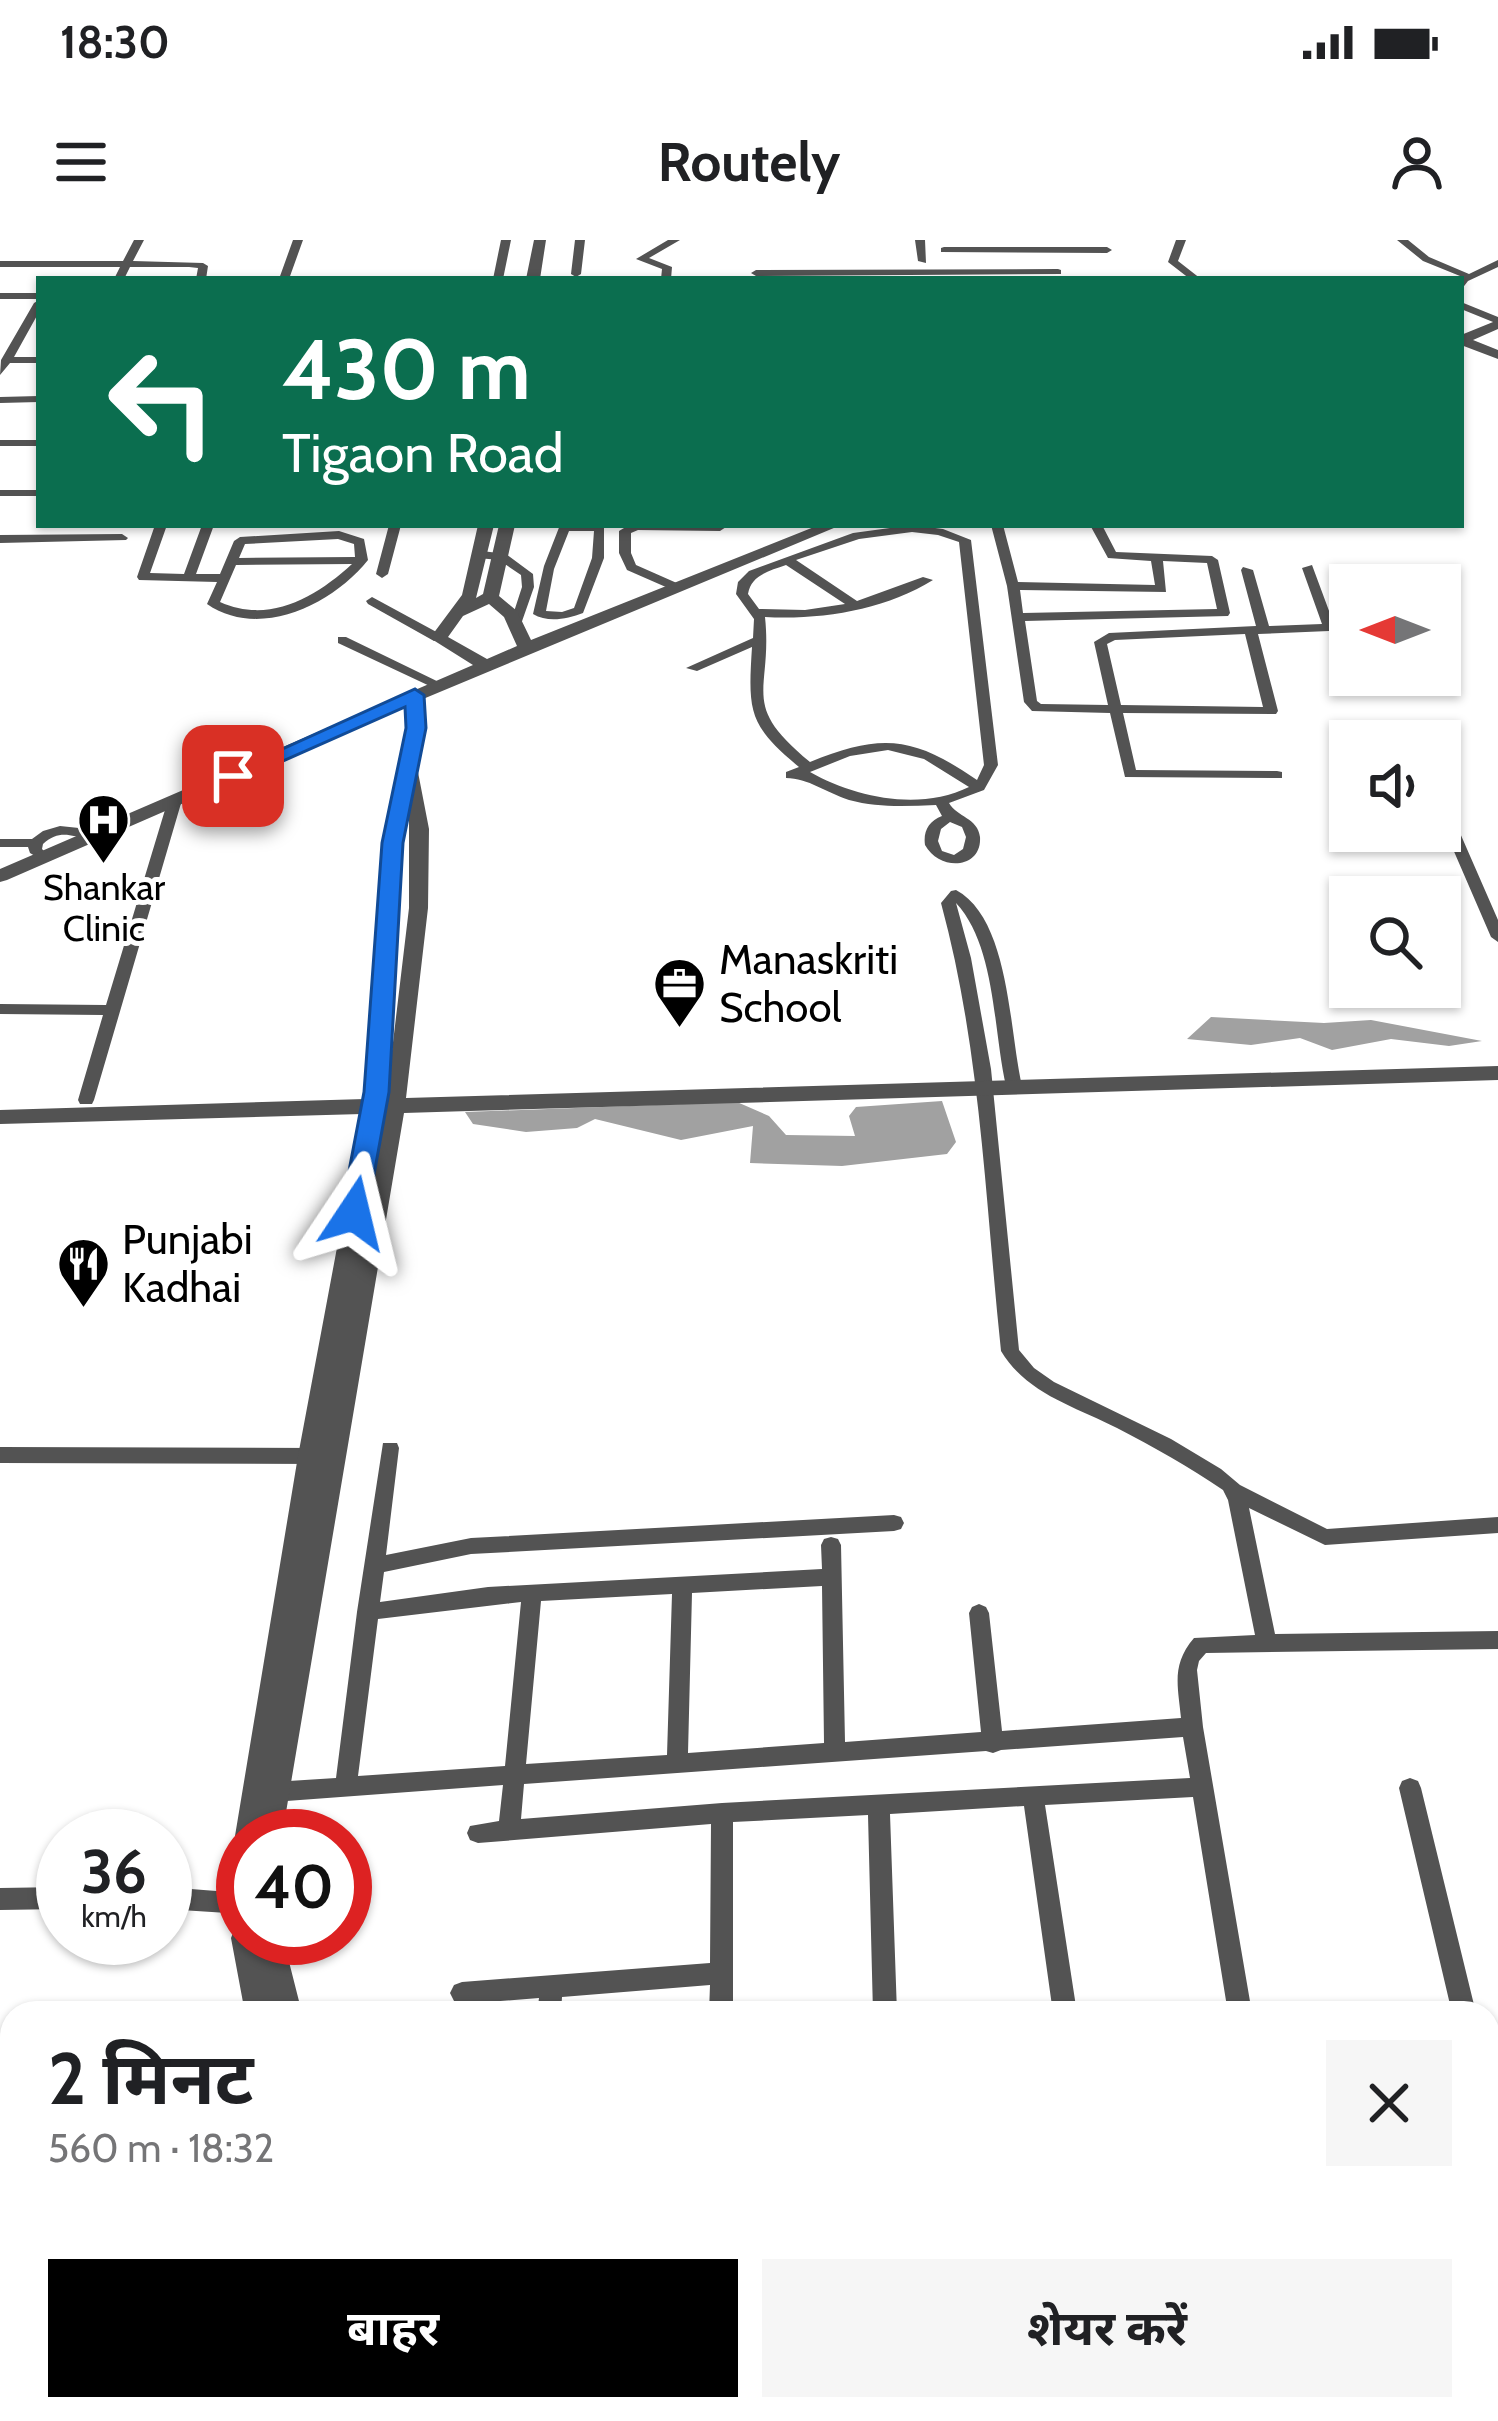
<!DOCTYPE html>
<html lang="hi">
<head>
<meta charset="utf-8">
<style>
  :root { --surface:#fff; --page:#f6f6f6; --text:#202124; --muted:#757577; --accent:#000 }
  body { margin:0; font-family:Cabin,"Noto Sans Devanagari",sans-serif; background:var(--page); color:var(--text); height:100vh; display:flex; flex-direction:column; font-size:45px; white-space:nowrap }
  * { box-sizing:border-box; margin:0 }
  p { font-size:39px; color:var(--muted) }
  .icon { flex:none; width:66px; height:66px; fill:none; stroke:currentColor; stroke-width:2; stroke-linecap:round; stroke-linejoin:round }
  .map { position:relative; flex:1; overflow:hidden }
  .side { position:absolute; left:0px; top:1761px; width:1500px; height:420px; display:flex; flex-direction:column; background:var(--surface); border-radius:36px 36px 0 0; box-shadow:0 3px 9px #0004 }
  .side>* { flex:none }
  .top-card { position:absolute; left:36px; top:36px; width:1428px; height:252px; border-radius:0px; box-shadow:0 3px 9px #0004; background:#0b6e4f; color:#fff; overflow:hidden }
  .needle { width:78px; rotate:270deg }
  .tools { position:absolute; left:1329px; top:324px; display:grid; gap:24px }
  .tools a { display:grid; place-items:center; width:132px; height:132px; border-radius:0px; background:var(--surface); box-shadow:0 3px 9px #0004; font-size:60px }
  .speed { position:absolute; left:36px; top:1569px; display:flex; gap:24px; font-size:60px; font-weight:700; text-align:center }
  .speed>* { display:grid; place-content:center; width:156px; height:156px; border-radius:50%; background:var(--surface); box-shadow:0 3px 9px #0004; line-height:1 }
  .speed small { font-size:30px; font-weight:400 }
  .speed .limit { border:18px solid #d22; background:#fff; color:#111 }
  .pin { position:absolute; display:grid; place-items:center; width:102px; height:102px; color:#fff; margin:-51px; border-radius:24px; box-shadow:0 6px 18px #0006 }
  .me { position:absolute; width:132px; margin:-66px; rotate:10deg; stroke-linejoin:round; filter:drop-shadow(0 0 9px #0008) }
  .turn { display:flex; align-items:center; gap:42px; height:252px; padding:0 48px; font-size:54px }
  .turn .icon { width:156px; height:156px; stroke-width:2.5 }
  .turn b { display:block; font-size:84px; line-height:102px }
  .round { display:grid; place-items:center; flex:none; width:126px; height:126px; border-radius:0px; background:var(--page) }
  .headline { display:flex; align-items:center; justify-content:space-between; height:204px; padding:0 48px }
  h1 { font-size:72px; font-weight:700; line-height:90px }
  .primary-button { display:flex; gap:24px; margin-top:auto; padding:24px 48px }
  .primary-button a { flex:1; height:138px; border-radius:0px; background:var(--accent); color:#fff; font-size:48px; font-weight:700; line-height:138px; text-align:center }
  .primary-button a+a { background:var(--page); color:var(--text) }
  .status { display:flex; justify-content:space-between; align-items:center; height:84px; padding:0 60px; background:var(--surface); direction:ltr }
  .status svg { height:33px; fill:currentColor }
  header { display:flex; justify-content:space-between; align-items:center; height:156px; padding:0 48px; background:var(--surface); font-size:54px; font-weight:700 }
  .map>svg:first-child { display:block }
  .water { fill:#a1a1a1 }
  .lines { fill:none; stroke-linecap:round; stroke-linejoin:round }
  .minor { fill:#535353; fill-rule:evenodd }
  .tertiary { fill:#535353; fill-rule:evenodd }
  .route { fill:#1a73e8; stroke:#114b97; stroke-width:3 }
  .labels { text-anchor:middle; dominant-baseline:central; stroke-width:10; stroke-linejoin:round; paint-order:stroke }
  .far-poi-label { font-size:36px; fill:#000; stroke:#fff }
  .poi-label { font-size:42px; fill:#000; stroke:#fff; text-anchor:start }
</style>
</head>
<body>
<div class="status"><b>18:30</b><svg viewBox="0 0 49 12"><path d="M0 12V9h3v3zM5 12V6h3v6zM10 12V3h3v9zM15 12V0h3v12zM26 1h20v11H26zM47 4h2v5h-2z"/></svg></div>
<header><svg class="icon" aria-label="menu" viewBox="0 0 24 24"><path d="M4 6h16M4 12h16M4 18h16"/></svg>Routely<svg class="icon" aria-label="person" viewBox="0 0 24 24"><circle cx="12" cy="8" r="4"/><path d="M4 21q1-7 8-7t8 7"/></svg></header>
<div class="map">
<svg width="1498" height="2181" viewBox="0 0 1498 2181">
  <rect width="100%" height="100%" fill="#fff"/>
  <path class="water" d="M 1211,777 L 1324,783 L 1371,780 L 1482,801 L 1449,806 L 1391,799 L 1332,810 L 1300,798 L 1251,805 L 1187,799 Z
    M 942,861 L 956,902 L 947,914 L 842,926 L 750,923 L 753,886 L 681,900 L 595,879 L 577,888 L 526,892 L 473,884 L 465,872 L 737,862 L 769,876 L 786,895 L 855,896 L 849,876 L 856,867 Z"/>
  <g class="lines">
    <path class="minor" d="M 134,0 L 144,0 L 133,21 L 203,23 L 208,26 L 206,39 L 196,39 L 198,28 L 189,27 L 130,27 L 124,39 L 114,39 L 120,27 L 0,27 L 0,21 L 123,21 Z
      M 293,0 L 303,0 L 289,39 L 279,39 Z
      M 501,0 L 511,0 L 503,39 L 493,39 Z
      M 575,0 L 585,0 L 581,34 L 576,37 L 571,34 Z
      M 668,0 L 680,0 L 649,18 L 672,27 L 671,39 L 661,39 L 662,29 L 636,19 Z
      M 915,0 L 925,0 L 926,23 L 918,21 Z
      M 1176,0 L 1186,0 L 1178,21 L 1201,39 L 1190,39 L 1168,22 Z
      M 1397,0 L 1408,0 L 1429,17 L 1469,34 L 1498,20 L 1498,27 L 1468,41 L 1461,50 L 1460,36 L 1423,21 Z
      M 944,7 L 1107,7 L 1112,10 L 1107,13 L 941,12 L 941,8 Z
      M 1058,29 L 1061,30 L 1061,34 L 756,36 L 751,33 L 756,30 Z
      M 0,53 L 39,53 L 39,59 L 0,59 Z
      M 39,60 L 39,72 L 14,117 L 39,117 L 39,123 L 10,123 L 0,135 L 1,120 L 34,63 Z
      M 1461,62 L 1498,77 L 1498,84 L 1461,69 Z
      M 39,156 L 39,162 L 0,163 L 0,157 Z
      M 0,200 L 39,200 L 39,206 L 0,206 Z
      M 0,250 L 39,250 L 39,256 L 0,256 Z
      M 155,285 L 167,285 L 150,333 L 184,334 L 202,285 L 214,285 L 196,334 L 220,334 L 234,301 L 240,297 L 339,291 L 364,299 L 368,320 C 332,365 259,400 207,364 L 217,342 L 139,340 L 137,337 ZM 338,299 L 354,304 L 355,317 L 239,318 L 245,304 ZM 352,324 C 315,358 269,384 220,362 L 236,325 Z
      M 389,285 L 401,285 L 388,334 L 382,338 L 376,334 Z
      M 560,285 L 604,286 L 604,318 L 583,373 C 567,379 548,383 533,374 L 544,326 ZM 569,291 L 594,291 L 592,318 L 574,368 L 562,372 L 546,371 L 554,329 Z
      M 629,285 L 724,285 L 726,287 L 720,291 L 638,290 L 631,293 L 631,313 L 636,325 L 679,344 L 679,350 L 675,351 L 627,330 L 619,313 L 619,291 Z
      M 912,285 L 943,289 L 971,300 L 998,525 L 984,550 L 949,563 C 957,577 978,578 980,597 C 982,629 940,632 925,605 C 923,591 929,581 942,576 L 936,565 C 907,566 878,568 849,560 C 827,553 808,538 786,538 L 786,532 L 799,527 C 748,485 748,471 752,407 L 697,431 L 686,428 L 753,398 L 754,379 L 736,354 L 738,342 L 749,331 L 853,293 ZM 912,292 L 938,295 L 959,302 L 984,525 L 977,540 C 913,496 882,493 810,522 C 738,463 773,453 765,377 C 822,380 885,370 933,340 L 923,337 L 857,361 L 796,320 L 859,299 ZM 786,325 L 845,364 L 805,370 L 759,369 L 748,354 C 751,335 769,331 786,325 ZM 888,510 L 924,519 L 969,547 C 920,571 856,558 810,532 L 850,516 ZM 950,582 L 962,587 L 966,597 L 963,609 L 954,615 L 942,611 L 938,601 L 941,589 Z
      M 991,285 L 1003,285 L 1018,342 L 1155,345 L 1151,321 L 1108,318 L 1090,285 L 1102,285 L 1116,312 L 1212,316 L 1218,320 L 1230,373 L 1228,376 L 1025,381 L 1037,461 L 1041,464 L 1108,465 L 1094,402 L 1109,393 L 1256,386 L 1241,330 L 1243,327 L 1253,330 L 1269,386 L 1322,384 L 1302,328 L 1312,325 L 1335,387 L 1329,391 L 1258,394 L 1278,471 L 1276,474 L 1123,473 L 1136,530 L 1277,531 L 1282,532 L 1282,538 L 1125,537 L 1110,473 L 1032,471 L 1024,462 L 1007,346 ZM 1163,321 L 1207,323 L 1217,369 L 1023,373 L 1020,350 L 1166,352 ZM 1245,394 L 1263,467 L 1121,465 L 1107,404 L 1115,400 Z
      M 122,294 L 128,298 L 126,300 L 0,303 L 0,295 Z
      M 482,311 L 506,314 L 533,334 L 534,347 L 520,387 L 510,384 L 522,347 L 521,335 L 499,320 L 478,318 L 476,315 Z
      M 372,357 L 442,395 L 444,398 L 434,401 L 368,364 L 366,361 Z
      M 338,397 L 346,397 L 445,445 L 434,448 L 338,403 Z
      M 175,556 L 182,560 L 94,860 L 92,864 L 80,864 L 78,860 L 103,775 L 0,774 L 0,764 L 106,765 L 168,560 Z
      M 60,586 L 79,588 L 95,596 L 88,600 C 70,595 59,590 43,604 L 42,609 L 49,616 L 42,620 L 30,613 L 28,607 L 0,607 L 0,599 L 32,599 L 43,591 Z
      M 1453,589 L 1460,593 L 1498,680 L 1498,702 L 1491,697 L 1446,593 Z
      M 956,650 C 1010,679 1009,791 1022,846 L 1014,851 L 1006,846 C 993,790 996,706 956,663 L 971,718 L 991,829 L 1019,1110 L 1034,1128 L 1054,1142 L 1171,1199 L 1221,1229 L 1240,1245 L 1327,1289 L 1498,1277 L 1498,1293 L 1325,1305 L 1249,1268 L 1275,1394 L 1498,1391 L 1498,1409 L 1206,1413 L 1199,1421 L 1197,1430 L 1203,1487 L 1252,1773 L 1228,1773 L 1193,1557 L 1045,1565 L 1077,1773 L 1053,1773 L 1024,1566 L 890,1574 L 897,1773 L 873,1773 L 868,1575 L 733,1582 L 733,1773 L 709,1773 L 710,1745 L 562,1757 L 561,1773 L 537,1773 L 539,1758 L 462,1764 L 454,1761 L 450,1753 L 454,1745 L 462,1742 L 710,1723 L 711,1584 L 478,1603 L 470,1600 L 467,1593 L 470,1586 L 499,1581 L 503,1545 L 273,1562 L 265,1559 L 262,1552 L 265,1545 L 273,1542 L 336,1538 L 357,1372 L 383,1203 L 397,1203 L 399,1208 L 386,1315 L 471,1298 L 894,1275 L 901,1277 L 904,1283 L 901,1289 L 894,1291 L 471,1314 L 384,1332 L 380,1362 L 488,1347 L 822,1329 L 821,1305 L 824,1299 L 831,1297 L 838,1299 L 841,1305 L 845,1502 L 981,1492 L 969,1373 L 972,1367 L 979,1364 L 986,1367 L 989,1373 L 1002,1491 L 1181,1478 C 1178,1446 1171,1425 1194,1398 L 1255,1395 L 1228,1260 L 1223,1250 C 1189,1227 1154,1207 1117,1188 C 1074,1166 1027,1154 1001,1111 C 985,960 981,810 941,663 L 951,651 ZM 822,1346 L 824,1503 L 688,1513 L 692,1353 ZM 672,1354 L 667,1515 L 526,1524 L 541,1361 ZM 521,1362 L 505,1526 L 358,1536 L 378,1379 ZM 1183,1497 L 1190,1538 L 722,1563 L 521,1579 L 524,1544 L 986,1511 L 993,1513 L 1001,1510 Z
      M 0,1207 L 319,1208 L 326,1211 L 328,1216 L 326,1221 L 319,1224 L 0,1223 Z
      M 1410,1538 L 1418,1541 L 1421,1548 L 1476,1773 L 1452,1773 L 1399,1548 L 1402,1541 Z
      M 63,1647 L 63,1669 L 0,1670 L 0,1648 Z
      M 165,1647 L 242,1653 L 243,1674 L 165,1669 Z
      M 1488,1862 L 1498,1869 L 1498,1928 L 1488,1921 Z
      M 1488,2090 L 1498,2090 L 1498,2116 L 1488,2116 Z
      M 1295,2169 L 1321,2169 L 1323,2181 L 1297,2181 Z"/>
    <path class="tertiary" d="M 534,0 L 546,0 L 540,39 L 526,39 Z
      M 1498,80 L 1498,89 L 1473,100 L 1498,110 L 1498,119 L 1461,105 L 1461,95 Z
      M 478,285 L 494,285 L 476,358 L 483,354 L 499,285 L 515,285 L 499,356 L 517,371 L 531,400 L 819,285 L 841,285 L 423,459 L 425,488 L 417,527 L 429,589 L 428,668 L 406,858 L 1498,826 L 1498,840 L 404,873 L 282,1596 L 243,1596 L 243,1607 L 235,1596 L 298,1216 L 362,874 L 0,884 L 0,870 L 365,859 L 384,603 L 407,488 L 406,466 L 7,640 L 0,642 L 0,629 L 473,425 L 430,398 L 462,355 ZM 489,364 L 504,377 L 517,406 L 487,419 L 448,397 L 463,376 ZM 409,572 L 409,668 L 389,836 L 402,603 Z
      M 243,1644 L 243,1684 L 232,1680 L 228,1670 L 232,1648 Z
      M 243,1685 L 243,1698 L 283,1698 L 302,1773 L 245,1773 L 231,1698 L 235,1688 Z
      M 361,2169 L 423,2169 L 427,2181 L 365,2181 Z"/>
  </g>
  <path class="route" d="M 415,449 L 424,455 L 426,488 L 403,603 L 389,852 L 367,973 L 354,982 L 341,973 L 364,852 L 382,603 L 406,488 L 405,467 L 240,540 L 223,536 Z"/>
  <defs>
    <symbol id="hospital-pin" viewBox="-11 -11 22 30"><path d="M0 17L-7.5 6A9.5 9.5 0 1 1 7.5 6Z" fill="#000" stroke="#fff"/><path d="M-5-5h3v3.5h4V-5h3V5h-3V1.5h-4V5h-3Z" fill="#fff"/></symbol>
    <symbol id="office-pin" viewBox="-11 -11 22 30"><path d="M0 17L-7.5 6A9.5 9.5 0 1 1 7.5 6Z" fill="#000" stroke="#fff"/><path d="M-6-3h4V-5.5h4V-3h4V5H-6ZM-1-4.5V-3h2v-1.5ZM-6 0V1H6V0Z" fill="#fff"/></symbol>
    <symbol id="restaurant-pin" viewBox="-11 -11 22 30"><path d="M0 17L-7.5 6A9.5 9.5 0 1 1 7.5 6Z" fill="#000" stroke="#fff"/><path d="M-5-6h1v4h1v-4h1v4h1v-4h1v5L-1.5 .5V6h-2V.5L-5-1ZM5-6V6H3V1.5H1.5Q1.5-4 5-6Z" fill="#fff"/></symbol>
  </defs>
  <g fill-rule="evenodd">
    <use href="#hospital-pin" x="74" y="550" width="59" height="81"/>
    <use href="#office-pin" x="650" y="714" width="59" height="81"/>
    <use href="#restaurant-pin" x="54" y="994" width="59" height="81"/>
  </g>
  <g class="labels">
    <g class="far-poi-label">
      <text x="104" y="647">Shankar<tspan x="104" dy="41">Clinic</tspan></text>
    </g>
    <g class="poi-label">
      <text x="719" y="719">Manaskriti<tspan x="719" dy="48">School</tspan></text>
      <text x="122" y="999">Punjabi<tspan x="122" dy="48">Kadhai</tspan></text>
    </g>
  </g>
</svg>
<div class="tools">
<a><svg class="needle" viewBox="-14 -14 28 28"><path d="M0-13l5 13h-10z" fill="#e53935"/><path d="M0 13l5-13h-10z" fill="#757577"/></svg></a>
<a><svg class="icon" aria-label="sound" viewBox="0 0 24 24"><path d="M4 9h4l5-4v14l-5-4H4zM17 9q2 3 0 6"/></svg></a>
<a><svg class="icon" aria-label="search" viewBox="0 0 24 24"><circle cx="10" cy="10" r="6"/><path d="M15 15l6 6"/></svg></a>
</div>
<div class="speed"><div>36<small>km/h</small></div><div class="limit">40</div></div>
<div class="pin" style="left:233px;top:536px;background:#d93025"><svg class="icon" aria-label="arrive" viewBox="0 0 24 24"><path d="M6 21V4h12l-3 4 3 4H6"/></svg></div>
<svg class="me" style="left:354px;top:973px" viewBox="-20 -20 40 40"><path d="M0-17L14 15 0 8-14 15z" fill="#1a73e8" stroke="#fff" stroke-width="4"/></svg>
<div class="top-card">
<div class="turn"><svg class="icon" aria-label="left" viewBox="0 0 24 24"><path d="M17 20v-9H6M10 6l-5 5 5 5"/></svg><div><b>430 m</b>Tigaon Road</div></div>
</div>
<section class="side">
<div class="headline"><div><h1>2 मिनट</h1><p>560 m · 18:32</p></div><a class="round"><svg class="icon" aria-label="close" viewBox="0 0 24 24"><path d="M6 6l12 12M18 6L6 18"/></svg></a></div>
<div class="primary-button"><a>बाहर</a><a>शेयर करें</a></div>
</section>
</div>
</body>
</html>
